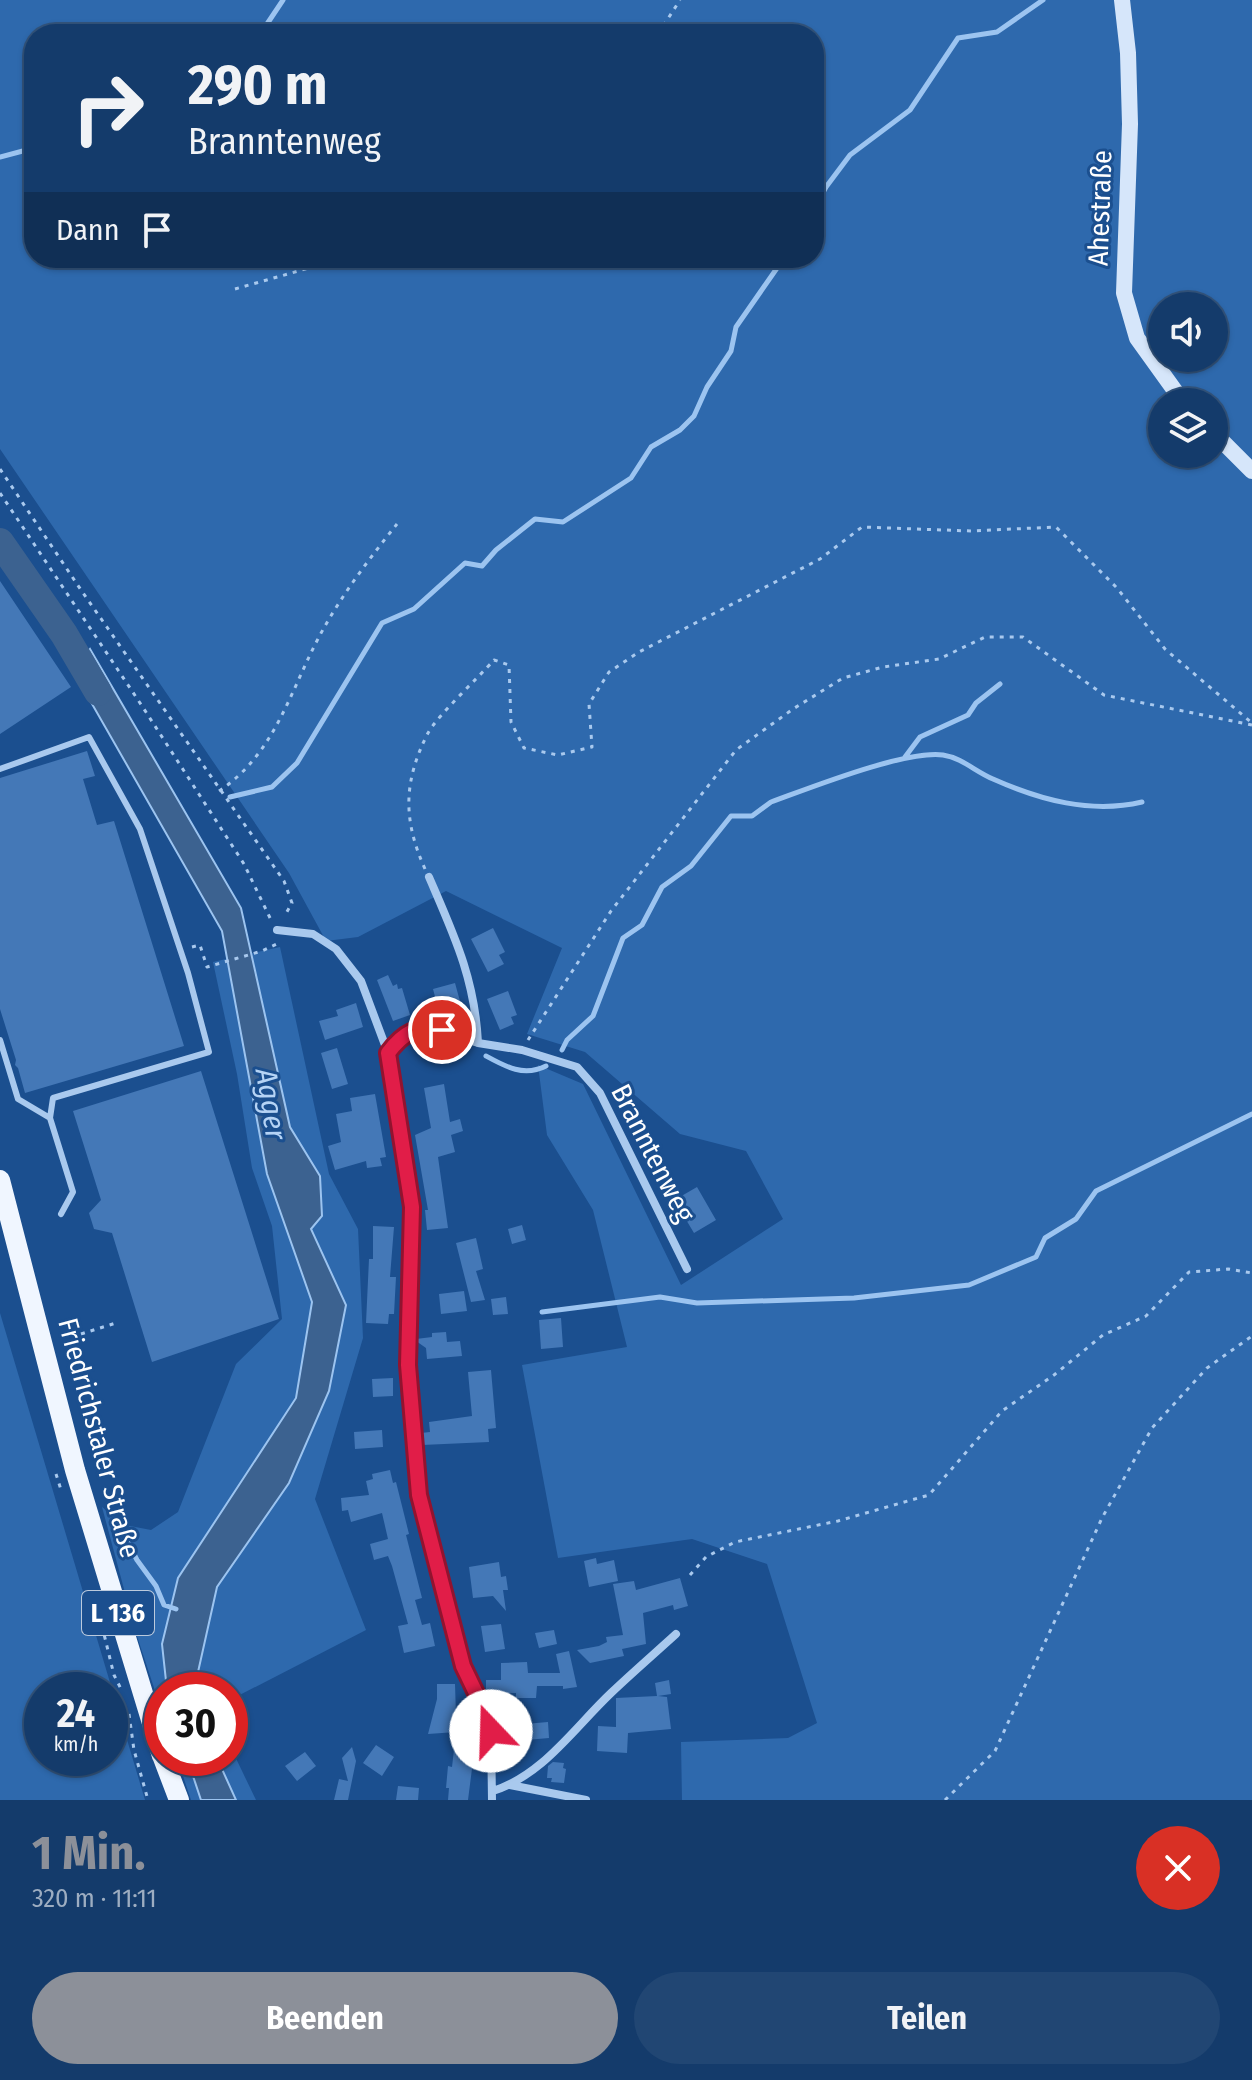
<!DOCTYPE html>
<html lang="de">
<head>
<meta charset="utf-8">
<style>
  :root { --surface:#143b6b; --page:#214673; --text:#f1f3f6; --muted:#9dadc1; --line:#33557e; --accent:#8c9099 }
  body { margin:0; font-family:"Fira Sans Condensed",sans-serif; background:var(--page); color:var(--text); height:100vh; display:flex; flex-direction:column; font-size:30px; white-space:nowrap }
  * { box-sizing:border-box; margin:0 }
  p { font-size:26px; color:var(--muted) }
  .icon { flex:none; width:44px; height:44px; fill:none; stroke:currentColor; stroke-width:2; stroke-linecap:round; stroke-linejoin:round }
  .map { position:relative; height:1800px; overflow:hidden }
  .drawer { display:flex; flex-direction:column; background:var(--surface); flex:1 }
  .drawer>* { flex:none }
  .hud { position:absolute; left:24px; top:24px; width:800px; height:244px; border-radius:32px; box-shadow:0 2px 6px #0004,0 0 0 2px var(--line); background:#143b6b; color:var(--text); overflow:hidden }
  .tools { position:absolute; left:1148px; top:292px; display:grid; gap:16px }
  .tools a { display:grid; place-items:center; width:80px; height:80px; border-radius:50%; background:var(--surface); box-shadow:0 2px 6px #0004,0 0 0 2px var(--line); font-size:40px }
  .speed { position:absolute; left:24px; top:1672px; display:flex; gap:16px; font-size:40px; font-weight:700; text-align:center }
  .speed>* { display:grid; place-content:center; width:104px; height:104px; border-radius:50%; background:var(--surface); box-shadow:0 2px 6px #0004,0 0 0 2px var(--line); line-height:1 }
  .speed small { font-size:20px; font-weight:400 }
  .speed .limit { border:12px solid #d22; background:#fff; color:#111 }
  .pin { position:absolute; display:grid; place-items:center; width:68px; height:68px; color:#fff; margin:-34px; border:4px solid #fff; border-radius:50%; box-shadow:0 2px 8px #0007 }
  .me { position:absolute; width:88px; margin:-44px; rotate:339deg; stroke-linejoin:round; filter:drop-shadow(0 0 6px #0008) }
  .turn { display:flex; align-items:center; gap:28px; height:168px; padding:0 32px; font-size:36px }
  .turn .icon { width:104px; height:104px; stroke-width:2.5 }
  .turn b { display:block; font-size:56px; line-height:68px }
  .then { display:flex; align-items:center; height:76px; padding:0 32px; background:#0003; gap:16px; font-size:30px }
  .round { display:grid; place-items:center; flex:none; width:84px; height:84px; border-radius:42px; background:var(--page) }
  .head { display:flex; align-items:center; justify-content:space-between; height:136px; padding:0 32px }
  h1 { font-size:48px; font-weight:700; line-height:60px; color:var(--accent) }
  .cta { display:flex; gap:16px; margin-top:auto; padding:16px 32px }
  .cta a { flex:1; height:92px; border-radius:48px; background:var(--accent); color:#fff; font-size:32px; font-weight:700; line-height:92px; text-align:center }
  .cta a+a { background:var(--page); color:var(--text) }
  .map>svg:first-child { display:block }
  .green { fill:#2e69ad; fill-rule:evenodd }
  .water { fill:#3c6290; stroke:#9cc4f0; stroke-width:2 }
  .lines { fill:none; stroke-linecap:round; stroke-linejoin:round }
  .stream { stroke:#9cc4f0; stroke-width:5 }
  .river { stroke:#3c6290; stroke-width:28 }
  .building { fill:#4478b7 }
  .path { stroke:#a9c9ee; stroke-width:3; stroke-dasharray:4 6; stroke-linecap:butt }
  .service { stroke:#a9c9ee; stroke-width:6 }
  .minor { stroke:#a9c9ee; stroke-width:8 }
  .secondary { stroke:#d6e6fa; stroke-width:16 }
  .primary { stroke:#f0f6ff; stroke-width:20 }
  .route-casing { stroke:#92132f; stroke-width:20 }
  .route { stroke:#e11d48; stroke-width:14 }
  .labels { text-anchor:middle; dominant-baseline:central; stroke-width:6; stroke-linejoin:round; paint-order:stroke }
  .shield { fill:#1b4f8f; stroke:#bbcadd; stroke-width:2 }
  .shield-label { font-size:26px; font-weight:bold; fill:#fff }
  .street-label { font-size:28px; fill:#fff; stroke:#1b4f8f }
  .water-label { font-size:30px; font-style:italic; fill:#b5d3f5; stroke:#1b4f8f }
</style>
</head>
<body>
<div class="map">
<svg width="1252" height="1800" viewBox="0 0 1252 1800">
  <rect width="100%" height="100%" fill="#1b4f8f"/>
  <path class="green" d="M 0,0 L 1252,0 L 1252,1800 L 682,1800 L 681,1742 L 788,1738 L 817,1723 L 767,1564 L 692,1539 L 558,1558 L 522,1365 L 627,1347 L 593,1210 L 547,1135 L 538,1065 L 583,1084 L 681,1285 L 783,1219 L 746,1151 L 680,1134 L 585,1052 L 527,1034 L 562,948 L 446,891 L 358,937 L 326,941 L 289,873 L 0,449 ZM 34,34 L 814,34 L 814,258 L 34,258 ZM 1162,306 L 1214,306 L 1214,358 L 1162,358 ZM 1162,402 L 1214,402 L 1214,454 L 1162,454 Z
    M 280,947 L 329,1174 L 358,1229 L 363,1338 L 315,1499 L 366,1630 L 230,1700 L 230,1690 L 162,1690 L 162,1712 L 135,1630 L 102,1507 L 125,1525 L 151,1530 L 178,1512 L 236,1364 L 282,1319 L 272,1226 L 252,1168 L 237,1074 L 213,962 Z
    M 0,1313 L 145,1800 L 0,1800 ZM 42,1690 L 110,1690 L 110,1758 L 42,1758 Z
    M 230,1746 L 256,1800 L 191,1800 L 177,1758 L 230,1758 Z"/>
  <path class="water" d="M 90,649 L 241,908 L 290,1127 L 320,1176 L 322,1216 L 311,1229 L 346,1305 L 329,1391 L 289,1483 L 217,1587 L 194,1690 L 167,1690 L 162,1644 L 178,1578 L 296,1398 L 312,1302 L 267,1174 L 222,931 L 72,669 Z
    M 187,1758 L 217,1758 L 236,1800 L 201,1800 Z"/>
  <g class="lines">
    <path class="stream" d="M 247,34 L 267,24 L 283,0
      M 0,157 L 34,148
      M 814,209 L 826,187 L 850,155 L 910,110 L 958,38 L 997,32 L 1043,0
      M 905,757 L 920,737 L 968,715 L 976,703 L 1000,684
      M 230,797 L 272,787 L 297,763 L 382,623 L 414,609 L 465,563 L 482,566 L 496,550 L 535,519 L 563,522 L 631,478 L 651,447 L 680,430 L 694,416 L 707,387 L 731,351 L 736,327 L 784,258
      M 562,1050 L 567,1040 L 593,1016 L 623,938 L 642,925 L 662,887 L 691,866 L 731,816 L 752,816 L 771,802 C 810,788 905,750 943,755 C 962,758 976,772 993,779 C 1040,800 1091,814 1142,802
      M 486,1056 C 506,1067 524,1077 546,1066
      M 542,1312 L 660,1297 L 697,1303 L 854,1298 L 969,1285 L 1036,1257 L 1045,1238 L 1076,1219 L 1096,1191 L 1252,1114
      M 108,1505 L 137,1560 L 156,1586 L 164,1605 L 176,1609"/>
    <path class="river" d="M 0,542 L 64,634 L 98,692"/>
  </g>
  <path class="building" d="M 0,581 L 71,687 L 0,734 Z
    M 87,751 L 95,776 L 83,779 L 97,825 L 114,821 L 184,1046 L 25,1093 L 18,1068 L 15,1065 L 16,1060 L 0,1009 L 0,778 Z
    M 493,928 L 505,952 L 499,955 L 504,964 L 488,972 L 471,939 Z
    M 388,975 L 393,986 L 397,984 L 398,989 L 402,988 L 410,1015 L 393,1021 L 377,980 Z
    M 455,983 L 461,1005 L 465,1004 L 469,1019 L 455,1023 L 451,1008 L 439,1012 L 433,989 Z
    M 508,991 L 517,1015 L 511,1017 L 514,1024 L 500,1030 L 487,999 Z
    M 356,1003 L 363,1027 L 325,1040 L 319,1021 L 338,1016 L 336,1010 Z
    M 337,1048 L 348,1084 L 332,1089 L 321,1053 Z
    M 201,1071 L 279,1319 L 152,1362 L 112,1233 L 94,1229 L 89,1213 L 101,1200 L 73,1111 Z
    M 444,1084 L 450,1122 L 460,1119 L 463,1131 L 451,1135 L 455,1152 L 438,1157 L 448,1228 L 427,1230 L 425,1210 L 428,1210 L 415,1135 L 431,1128 L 424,1088 Z
    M 375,1094 L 386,1157 L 380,1158 L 382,1166 L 367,1168 L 366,1161 L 335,1170 L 328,1146 L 341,1142 L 336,1114 L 352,1111 L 350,1098 Z
    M 697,1187 L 716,1220 L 694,1233 L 685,1218 L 689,1216 L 678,1198 Z
    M 522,1225 L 526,1240 L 512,1244 L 508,1229 Z
    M 373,1226 L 394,1227 L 390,1277 L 396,1277 L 394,1314 L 389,1314 L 388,1324 L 366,1323 L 369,1259 L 373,1259 Z
    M 476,1238 L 483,1269 L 476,1271 L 485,1300 L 471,1302 L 456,1243 Z
    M 464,1291 L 467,1311 L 441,1314 L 439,1294 Z
    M 506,1297 L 508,1314 L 493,1315 L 491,1299 Z
    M 561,1318 L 563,1347 L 541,1349 L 539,1320 Z
    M 446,1332 L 447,1342 L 460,1341 L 462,1356 L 427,1359 L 426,1348 L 416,1341 L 416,1339 L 432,1337 L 432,1333 Z
    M 491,1370 L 496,1428 L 488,1429 L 489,1442 L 422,1445 L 421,1433 L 430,1432 L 429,1422 L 472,1416 L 468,1372 Z
    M 393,1378 L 393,1396 L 373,1397 L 372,1379 Z
    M 382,1430 L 383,1447 L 355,1449 L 354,1432 Z
    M 390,1470 L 393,1483 L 396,1482 L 409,1534 L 406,1535 L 422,1598 L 415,1600 L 422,1625 L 430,1623 L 435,1646 L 404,1653 L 398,1626 L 408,1624 L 392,1566 L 388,1556 L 374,1560 L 370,1544 L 388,1539 L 382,1513 L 351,1522 L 348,1510 L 342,1511 L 341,1498 L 369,1495 L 366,1481 L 373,1479 L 372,1474 Z
    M 596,1558 L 597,1564 L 614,1560 L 618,1581 L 589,1587 L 584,1561 Z
    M 499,1562 L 501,1577 L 506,1576 L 508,1590 L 503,1590 L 506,1611 L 493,1596 L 473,1598 L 469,1567 Z
    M 680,1578 L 688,1606 L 674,1610 L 673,1605 L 643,1613 L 646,1644 L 622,1649 L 624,1656 L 590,1663 L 577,1650 L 599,1646 L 607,1642 L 606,1637 L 623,1635 L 613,1584 L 634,1581 L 636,1590 Z
    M 501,1624 L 505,1649 L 485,1652 L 481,1626 Z
    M 554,1630 L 557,1644 L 539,1648 L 535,1633 Z
    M 569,1651 L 577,1687 L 563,1689 L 563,1686 L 537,1686 L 536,1698 L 516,1698 L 516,1693 L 486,1694 L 486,1680 L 501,1680 L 501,1663 L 527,1662 L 528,1673 L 560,1673 L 556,1654 Z
    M 669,1680 L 671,1694 L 658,1696 L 667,1697 L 671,1729 L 628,1733 L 627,1753 L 597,1751 L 598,1726 L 616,1727 L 616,1698 L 657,1696 L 655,1683 Z
    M 437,1684 L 455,1684 L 456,1715 L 474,1714 L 475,1745 L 468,1746 L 468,1752 L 474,1753 L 468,1800 L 448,1800 L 449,1788 L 446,1788 L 448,1766 L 452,1767 L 456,1732 L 428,1734 L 437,1699 Z
    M 548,1722 L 549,1738 L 515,1741 L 513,1725 Z
    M 376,1745 L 394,1757 L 382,1776 L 363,1763 Z
    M 352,1747 L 356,1761 L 348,1800 L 334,1800 L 339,1779 L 348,1781 L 342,1758 Z
    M 305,1752 L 316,1766 L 297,1781 L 285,1766 Z
    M 553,1762 L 564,1763 L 563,1768 L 566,1769 L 564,1783 L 551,1782 L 552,1778 L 547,1778 L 548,1766 Z
    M 398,1786 L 419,1788 L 418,1800 L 396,1800 Z"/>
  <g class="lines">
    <path class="path" d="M 658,34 L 680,0
      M 235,289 L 344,258
      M 0,469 L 81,590 L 284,881 L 292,903 L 284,917
      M 0,493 L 144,709 L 244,864 L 272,922
      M 219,791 C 275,754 290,691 320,635 C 341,596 369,559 397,524
      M 425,869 C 403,820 403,782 428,733 C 438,715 478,678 494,660 L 509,665 L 511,722 L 524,748 L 558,755 L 592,747 L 589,704 L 609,672 L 639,652 L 820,559 L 862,527 L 971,531 L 1056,527 L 1117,588 L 1165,649 L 1252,723
      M 192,947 L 200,945 L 207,967 L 262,951 L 279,943
      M 528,1040 L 611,911 L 736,750 L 793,709 L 843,678 L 883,667 L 939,659 L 985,637 L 1023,637 L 1104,695 L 1252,725
      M 81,1334 L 119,1322
      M 56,1474 L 62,1493
      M 690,1575 L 706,1557 L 735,1542 L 838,1521 L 929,1495 L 1002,1411 L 1054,1375 L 1103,1335 L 1146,1316 L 1189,1272 L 1228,1269 L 1252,1273
      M 102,1626 L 114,1675 L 122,1691
      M 129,1714 L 134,1750 L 148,1800
      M 945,1800 L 995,1751 L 1102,1518 L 1152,1428 L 1207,1368 L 1252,1336"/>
    <path class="service" d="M 0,769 L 89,737 L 140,829 L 188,973 L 209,1052 L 53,1098 L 50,1118 L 73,1192 L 61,1214
      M 0,1040 L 18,1099 L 50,1118"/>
    <path class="minor" d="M 429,877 C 454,935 475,979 478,1043
      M 277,930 L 313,934 L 336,949 L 361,981 L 388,1053 L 412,1207 L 408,1365 L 419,1495 L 463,1666 L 487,1716 L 491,1731 L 492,1800
      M 388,1053 L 399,1038 L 412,1030 L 426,1027 L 478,1043 L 522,1050 L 577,1067 L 600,1093 L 687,1269
      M 510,1785 L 586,1800
      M 493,1791 C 543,1775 574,1728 611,1693 C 632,1673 654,1654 676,1634"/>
    <path class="secondary" d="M 1122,0 L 1128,53 L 1130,124 L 1124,293 L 1137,338 L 1183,402
      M 1214,433 L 1252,471"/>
    <path class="primary" d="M 0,1180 L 75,1470 L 162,1756
      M 163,1758 L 179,1800"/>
  </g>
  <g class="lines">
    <defs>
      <path id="route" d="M 442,1030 C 416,1025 403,1033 388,1053 L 412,1207 L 408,1365 L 419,1495 L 463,1666 L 487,1716 L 491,1731"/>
    </defs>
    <use href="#route" class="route-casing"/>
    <use href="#route" class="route"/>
  </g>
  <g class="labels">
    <rect class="shield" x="82" y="1591" width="72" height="44" rx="6"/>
    <g class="shield-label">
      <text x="118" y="1613">L 136</text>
    </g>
    <g class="street-label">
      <text transform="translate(1100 208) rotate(-88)">Ahestraße</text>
      <text transform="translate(653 1153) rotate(63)">Branntenweg</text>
      <text transform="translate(99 1438) rotate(75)">Friedrichstaler Straße</text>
    </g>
    <g class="water-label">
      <text transform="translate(271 1104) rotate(81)">Agger</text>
    </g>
  </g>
</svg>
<div class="tools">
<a><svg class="icon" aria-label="sound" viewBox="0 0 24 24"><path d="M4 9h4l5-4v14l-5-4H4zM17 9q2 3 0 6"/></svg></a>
<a><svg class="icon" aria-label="layers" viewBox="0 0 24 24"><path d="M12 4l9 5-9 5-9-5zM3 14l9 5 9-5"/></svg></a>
</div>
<div class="speed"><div>24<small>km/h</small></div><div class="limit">30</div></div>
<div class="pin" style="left:442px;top:1030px;background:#d93025"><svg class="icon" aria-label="arrive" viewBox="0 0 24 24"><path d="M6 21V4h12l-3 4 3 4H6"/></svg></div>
<svg class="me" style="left:491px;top:1731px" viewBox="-20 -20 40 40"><circle r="19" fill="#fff"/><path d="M0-13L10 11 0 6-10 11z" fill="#e11d48"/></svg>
<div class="hud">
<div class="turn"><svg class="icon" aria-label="right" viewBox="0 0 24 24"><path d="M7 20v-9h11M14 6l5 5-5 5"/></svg><div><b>290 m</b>Branntenweg</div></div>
<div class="then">Dann<svg class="icon" aria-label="arrive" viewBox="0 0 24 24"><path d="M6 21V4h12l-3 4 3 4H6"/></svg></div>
</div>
</div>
<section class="drawer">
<div class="head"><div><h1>1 Min.</h1><p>320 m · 11:11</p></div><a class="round" style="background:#d93025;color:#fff"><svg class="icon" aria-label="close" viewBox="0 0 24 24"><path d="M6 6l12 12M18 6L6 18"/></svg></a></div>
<div class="cta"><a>Beenden</a><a>Teilen</a></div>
</section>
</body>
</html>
